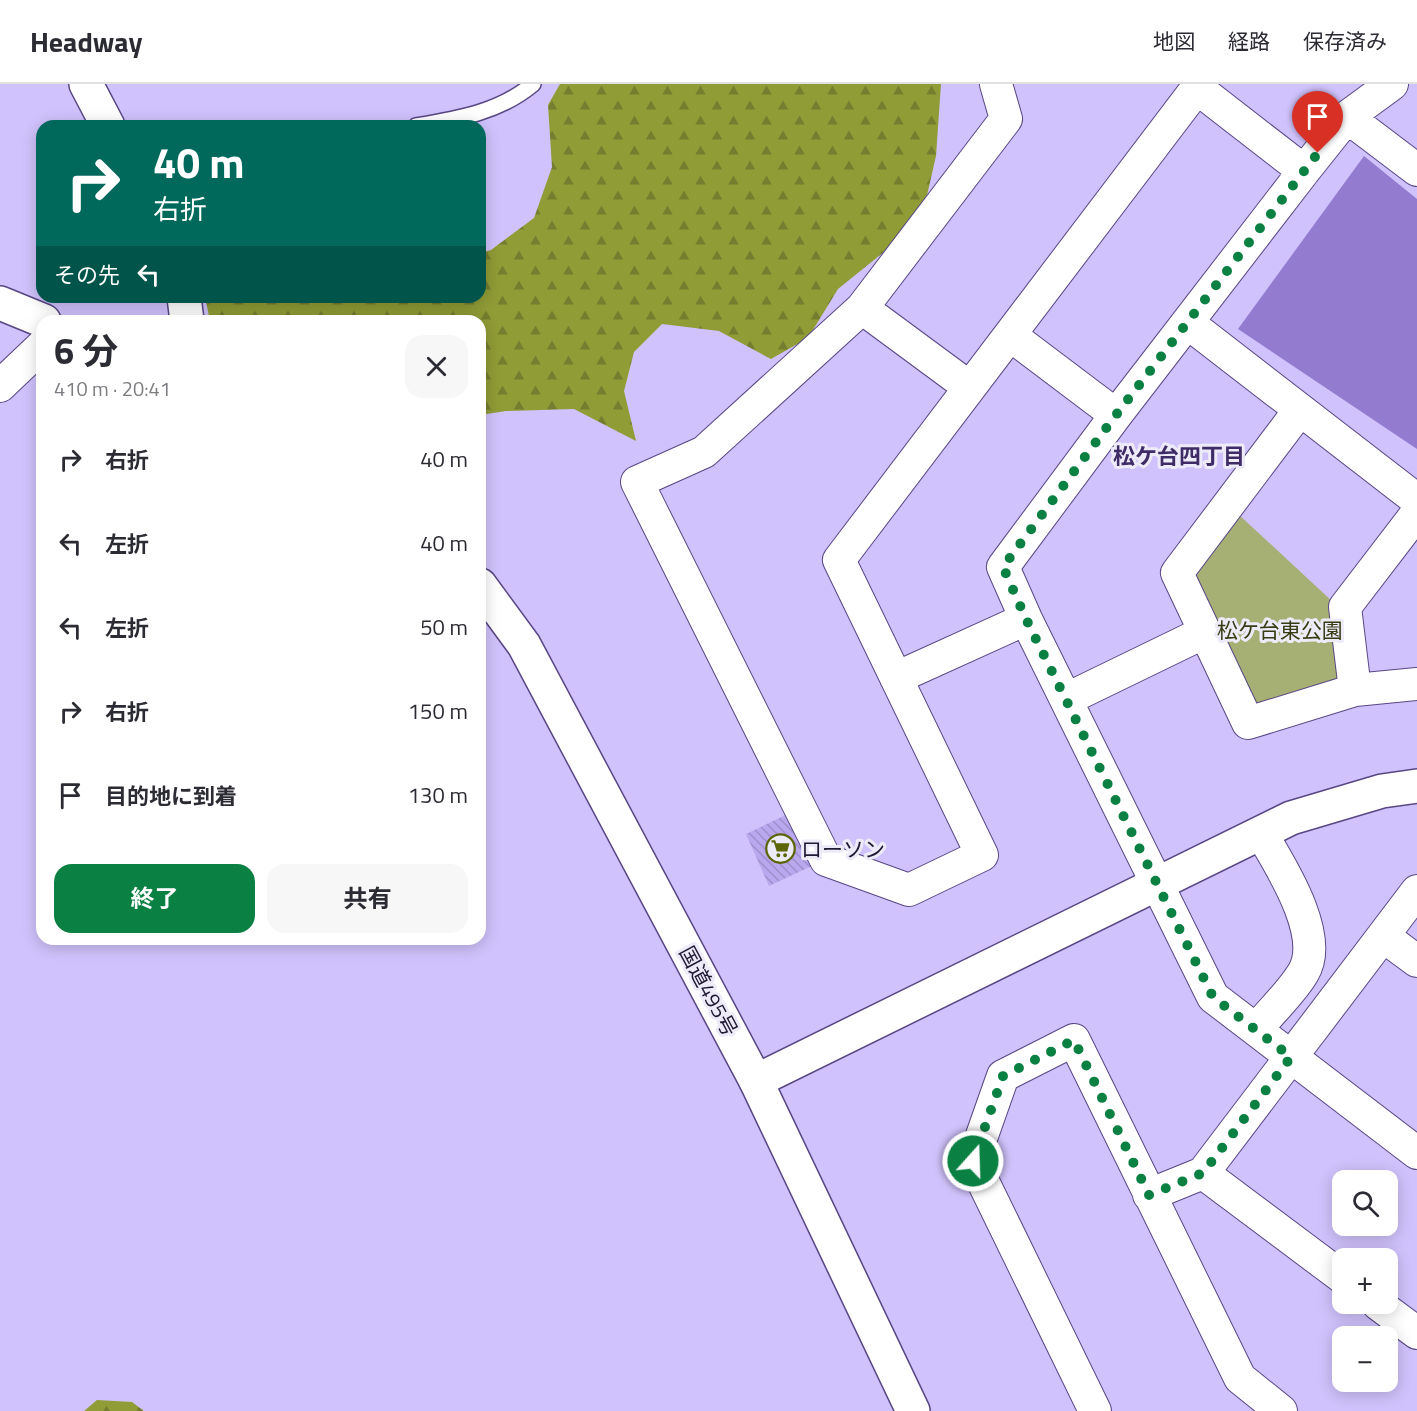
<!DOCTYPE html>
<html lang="ja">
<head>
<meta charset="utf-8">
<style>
  :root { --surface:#fff; --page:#f7f7f7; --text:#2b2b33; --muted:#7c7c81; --line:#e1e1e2; --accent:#0b8043 }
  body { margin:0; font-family:"Titillium Web","Noto Sans JP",sans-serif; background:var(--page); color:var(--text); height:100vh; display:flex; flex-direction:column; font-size:22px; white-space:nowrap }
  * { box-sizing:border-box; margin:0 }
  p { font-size:20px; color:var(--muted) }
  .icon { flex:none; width:33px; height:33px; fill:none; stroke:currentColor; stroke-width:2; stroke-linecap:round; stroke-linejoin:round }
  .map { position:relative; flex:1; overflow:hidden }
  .sheet { position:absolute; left:36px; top:231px; width:450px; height:630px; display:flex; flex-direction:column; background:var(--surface); border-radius:18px; box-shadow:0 3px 15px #0003 }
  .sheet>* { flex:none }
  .banner { position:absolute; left:36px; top:36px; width:450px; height:183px; border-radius:18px; box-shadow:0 3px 15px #0003; background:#00695c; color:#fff; overflow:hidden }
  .controls { position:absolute; left:1332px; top:1086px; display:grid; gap:12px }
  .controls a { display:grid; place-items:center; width:66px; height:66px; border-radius:12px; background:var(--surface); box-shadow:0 3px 15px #0003; font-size:30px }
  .pin { position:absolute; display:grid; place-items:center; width:51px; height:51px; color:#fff; margin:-62px -26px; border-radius:50% 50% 50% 0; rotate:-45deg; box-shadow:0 0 6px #0007 }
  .pin .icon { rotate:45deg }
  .me { position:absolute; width:66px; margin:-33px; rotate:20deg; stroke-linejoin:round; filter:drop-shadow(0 0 4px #0008) }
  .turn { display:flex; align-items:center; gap:21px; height:126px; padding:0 18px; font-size:27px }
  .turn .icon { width:78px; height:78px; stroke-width:2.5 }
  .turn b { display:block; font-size:42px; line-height:51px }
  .then { display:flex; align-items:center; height:57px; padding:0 18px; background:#0003; gap:12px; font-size:22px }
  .round { display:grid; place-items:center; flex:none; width:63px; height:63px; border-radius:18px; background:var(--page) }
  .summary { display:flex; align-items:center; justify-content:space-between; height:102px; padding:0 18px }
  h1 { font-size:36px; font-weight:700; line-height:45px }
  .button { display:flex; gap:12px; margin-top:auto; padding:12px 18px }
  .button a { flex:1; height:69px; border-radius:18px; background:var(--accent); color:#fff; font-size:24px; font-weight:700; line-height:69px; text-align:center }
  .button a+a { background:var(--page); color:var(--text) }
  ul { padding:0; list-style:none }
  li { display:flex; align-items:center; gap:18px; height:84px; padding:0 18px }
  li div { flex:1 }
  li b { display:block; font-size:22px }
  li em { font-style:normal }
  header { display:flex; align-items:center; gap:36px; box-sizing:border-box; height:84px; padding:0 30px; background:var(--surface); border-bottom:2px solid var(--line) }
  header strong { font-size:28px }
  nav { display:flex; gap:33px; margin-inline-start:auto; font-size:21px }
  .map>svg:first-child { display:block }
  .green { fill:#a6af74 }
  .forest { fill:url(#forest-firs) }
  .water { fill:#937bd0 }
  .building { fill:url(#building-back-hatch) }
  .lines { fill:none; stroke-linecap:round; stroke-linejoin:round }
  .lane-casing { stroke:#594685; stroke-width:18 }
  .street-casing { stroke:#594685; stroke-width:34 }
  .secondary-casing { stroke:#594685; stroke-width:36 }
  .highway-casing { stroke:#594685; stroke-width:36 }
  .lane { stroke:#fff; stroke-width:15 }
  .street { stroke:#fff; stroke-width:32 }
  .secondary { stroke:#fff; stroke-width:33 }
  .highway { stroke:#fff; stroke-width:33 }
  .route { stroke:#0b8043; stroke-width:10; stroke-dasharray:0 18 }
  .labels { text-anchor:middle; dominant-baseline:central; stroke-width:6; stroke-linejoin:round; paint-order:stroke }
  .park-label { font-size:21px; fill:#363b11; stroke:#eeebf9 }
  .poi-label { font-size:21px; fill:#1f1832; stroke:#eeebf9; text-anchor:start }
  .street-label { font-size:21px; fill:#1f1832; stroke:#eeebf9 }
  .neighbourhood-label { font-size:22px; font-weight:bold; fill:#3f2c67; stroke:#eeebf9 }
</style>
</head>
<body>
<header>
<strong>Headway</strong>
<nav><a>地図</a><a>経路</a><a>保存済み</a></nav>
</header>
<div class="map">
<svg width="1417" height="1327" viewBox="0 0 1417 1327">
  <defs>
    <pattern id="forest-firs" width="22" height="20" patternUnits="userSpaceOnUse" patternTransform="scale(1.5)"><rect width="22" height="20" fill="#909c36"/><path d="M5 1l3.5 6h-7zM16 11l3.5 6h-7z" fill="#757e2e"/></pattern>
    <pattern id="building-back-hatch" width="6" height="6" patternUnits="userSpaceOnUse" patternTransform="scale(1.5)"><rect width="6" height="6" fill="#baa8ee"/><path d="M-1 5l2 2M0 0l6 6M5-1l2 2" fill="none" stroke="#9f90cd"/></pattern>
  </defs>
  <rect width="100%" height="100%" fill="#d0c2fc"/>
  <path class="green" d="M 1237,429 L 1334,519 L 1340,590 L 1332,599 L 1262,623 L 1252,617 L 1194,499 L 1197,483 Z"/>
  <path class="forest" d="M 560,0 L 941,0 L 936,72 L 925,120 L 900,155 L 838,205 L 808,254 L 771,275 L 719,247 L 662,240 L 634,268 L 624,307 L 636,357 L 574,325 L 506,327 L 480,331 L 480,237 L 210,237 L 205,213 L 480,213 L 480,169 L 491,166 L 534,134 L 552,83 L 548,21 Z
    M 97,1316 L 132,1318 L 144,1327 L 84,1327 Z"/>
  <path class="water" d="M 1364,72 L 1417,115 L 1417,365 L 1238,245 Z"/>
  <path class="building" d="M 790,729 L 814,781 L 769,802 L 746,750 Z"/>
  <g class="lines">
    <defs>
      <path id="lane" d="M 416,42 C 458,35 500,28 533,0"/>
      <path id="street" d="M 996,0 L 1006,35 L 862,224 L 704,368 L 637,398 L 826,776 L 909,806 L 982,771 L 839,476 L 1197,4 L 1304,87
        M 1392,0 L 1347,33 L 1304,87 L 1116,331 L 1003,483 L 1026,535 L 1213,913 L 1417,1069
        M 1347,33 L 1417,86
        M 862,224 L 969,303
        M 1188,239 L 1417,416
        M 1010,251 L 1116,331
        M 0,302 L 42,262
        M 1299,327 L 1177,489 L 1248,639 L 1355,606 L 1417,600
        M 896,594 L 1026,535
        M 1355,606 L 1345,523 L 1417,429
        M 1067,615 L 1205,548
        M 1383,852 L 1417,877
        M 1256,946 C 1271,927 1291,909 1303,889 C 1326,852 1280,781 1261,749
        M 1203,1089 L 1342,1193
        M 1149,1111 L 1203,1089 L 1417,807
        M 1378,1220 L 1417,1249
        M 1095,1327 L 973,1077 L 1003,992 L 1074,956 L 1240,1294 L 1281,1327"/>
      <path id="secondary" d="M 86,0 L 108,42
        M 184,213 L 187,237
        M 756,997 L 1291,734 L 1382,707 L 1417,702"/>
      <path id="highway" d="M 0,219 L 44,237
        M 480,501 L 524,561 L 756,997 L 913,1327"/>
    </defs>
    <use href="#lane" class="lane-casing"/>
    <use href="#street" class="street-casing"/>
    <use href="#secondary" class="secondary-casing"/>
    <use href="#highway" class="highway-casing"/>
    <use href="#lane" class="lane"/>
    <use href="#street" class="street"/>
    <use href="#secondary" class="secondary"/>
    <use href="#highway" class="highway"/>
  </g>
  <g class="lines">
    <path class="route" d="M 973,1077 L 1003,992 L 1074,956 L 1149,1111 L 1203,1089 L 1291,973 L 1213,913 L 1026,535 L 1003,483 L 1116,331 L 1318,69"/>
  </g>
  <defs>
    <symbol id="supermarket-ring" viewBox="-11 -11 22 22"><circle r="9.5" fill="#eeebf9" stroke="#5d6607" stroke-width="1.5"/><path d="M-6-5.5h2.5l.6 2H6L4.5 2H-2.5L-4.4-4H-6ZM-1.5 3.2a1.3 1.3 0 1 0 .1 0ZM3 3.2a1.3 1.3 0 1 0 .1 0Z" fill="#5d6607"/></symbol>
  </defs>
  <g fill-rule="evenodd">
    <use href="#supermarket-ring" x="764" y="748" width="33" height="33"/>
  </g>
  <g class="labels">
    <g class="park-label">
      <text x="1280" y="546">松ケ台東公園</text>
    </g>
    <g class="poi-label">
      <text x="801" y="765">ローソン</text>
    </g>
    <g class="street-label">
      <text transform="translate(709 907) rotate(62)">国道495号</text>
    </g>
    <g class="neighbourhood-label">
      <text x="1179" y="372">松ケ台四丁目</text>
    </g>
  </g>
</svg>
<div class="controls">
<a><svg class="icon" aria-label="search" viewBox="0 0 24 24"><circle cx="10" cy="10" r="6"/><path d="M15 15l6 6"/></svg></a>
<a>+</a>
<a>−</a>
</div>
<div class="pin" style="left:1318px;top:69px;background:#d93025"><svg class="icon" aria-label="arrive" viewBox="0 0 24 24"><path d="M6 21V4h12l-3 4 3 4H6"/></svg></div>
<svg class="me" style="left:973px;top:1077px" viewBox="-20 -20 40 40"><circle r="17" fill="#0b8043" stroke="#fff" stroke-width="3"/><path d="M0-11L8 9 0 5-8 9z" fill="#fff"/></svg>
<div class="banner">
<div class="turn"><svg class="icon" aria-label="right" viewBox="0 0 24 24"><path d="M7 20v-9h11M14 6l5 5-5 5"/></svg><div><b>40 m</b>右折</div></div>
<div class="then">その先<svg class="icon" aria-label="left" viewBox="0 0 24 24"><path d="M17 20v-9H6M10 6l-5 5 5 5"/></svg></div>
</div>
<section class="sheet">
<div class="summary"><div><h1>6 分</h1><p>410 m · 20:41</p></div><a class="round"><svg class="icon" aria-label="close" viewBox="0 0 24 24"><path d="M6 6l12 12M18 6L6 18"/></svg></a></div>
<ul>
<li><svg class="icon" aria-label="right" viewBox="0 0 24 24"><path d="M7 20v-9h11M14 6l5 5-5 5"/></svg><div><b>右折</b></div><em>40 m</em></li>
<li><svg class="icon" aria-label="left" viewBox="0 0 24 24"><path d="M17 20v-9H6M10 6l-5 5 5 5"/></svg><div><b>左折</b></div><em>40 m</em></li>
<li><svg class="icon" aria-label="left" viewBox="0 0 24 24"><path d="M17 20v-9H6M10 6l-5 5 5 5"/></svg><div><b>左折</b></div><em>50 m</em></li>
<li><svg class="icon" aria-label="right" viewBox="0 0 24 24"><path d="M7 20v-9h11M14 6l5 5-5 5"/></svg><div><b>右折</b></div><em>150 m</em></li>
<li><svg class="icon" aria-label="arrive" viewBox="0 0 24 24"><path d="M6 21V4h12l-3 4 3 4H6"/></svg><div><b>目的地に到着</b></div><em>130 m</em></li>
</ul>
<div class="button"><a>終了</a><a>共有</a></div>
</section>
</div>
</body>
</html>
